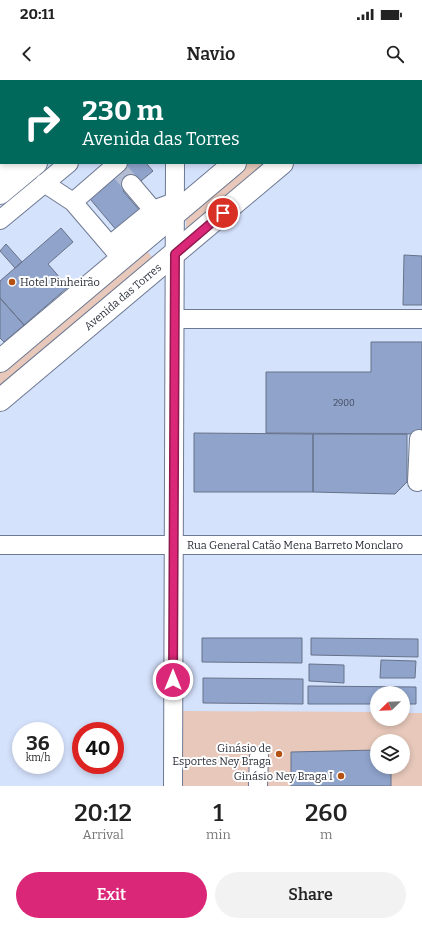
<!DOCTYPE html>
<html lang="en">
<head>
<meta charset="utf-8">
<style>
  :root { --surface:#fff; --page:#f2f2f2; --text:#222; --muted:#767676; --accent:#db2777 }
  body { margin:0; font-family:Bitter,serif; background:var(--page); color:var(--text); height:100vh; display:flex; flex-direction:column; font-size:15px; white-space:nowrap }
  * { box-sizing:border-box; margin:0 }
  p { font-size:13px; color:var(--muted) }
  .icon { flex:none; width:22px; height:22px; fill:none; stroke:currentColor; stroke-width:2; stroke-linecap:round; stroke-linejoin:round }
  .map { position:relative; height:706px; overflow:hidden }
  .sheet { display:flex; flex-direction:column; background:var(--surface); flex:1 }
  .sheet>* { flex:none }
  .banner { position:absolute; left:0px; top:0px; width:422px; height:84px; box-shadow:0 2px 6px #0003; background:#00695c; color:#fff; overflow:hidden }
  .needle { width:26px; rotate:247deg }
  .tools { position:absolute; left:370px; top:606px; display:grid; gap:8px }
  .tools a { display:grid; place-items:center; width:40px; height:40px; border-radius:50%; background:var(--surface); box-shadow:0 2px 6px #0003; font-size:20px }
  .speed { position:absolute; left:12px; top:642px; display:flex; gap:8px; font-size:20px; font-weight:700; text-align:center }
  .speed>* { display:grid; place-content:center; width:52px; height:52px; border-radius:50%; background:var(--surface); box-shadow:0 2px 6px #0003; line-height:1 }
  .speed small { font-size:10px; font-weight:400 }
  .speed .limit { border:6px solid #d22; background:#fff; color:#111 }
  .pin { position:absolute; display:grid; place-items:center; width:34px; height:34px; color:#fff; margin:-17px; border:2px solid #fff; border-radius:50%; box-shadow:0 1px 4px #0007 }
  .me { position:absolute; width:44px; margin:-22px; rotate:0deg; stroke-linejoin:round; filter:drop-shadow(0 0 3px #0008) }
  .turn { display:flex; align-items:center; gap:14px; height:84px; padding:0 16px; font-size:18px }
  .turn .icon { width:52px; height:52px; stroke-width:2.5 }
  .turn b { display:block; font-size:28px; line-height:34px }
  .eta { display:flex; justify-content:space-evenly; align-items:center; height:68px; text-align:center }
  .eta b { font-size:24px; font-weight:600; line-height:28px }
  .primary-button { display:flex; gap:8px; margin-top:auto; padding:8px 16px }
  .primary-button a { flex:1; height:46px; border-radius:24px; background:var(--accent); color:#fff; font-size:16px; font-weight:600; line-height:46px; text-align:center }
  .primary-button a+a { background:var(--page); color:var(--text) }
  .status { display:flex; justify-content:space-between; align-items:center; height:28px; padding:0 20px; background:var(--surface); direction:ltr }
  .status svg { height:11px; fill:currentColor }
  header { display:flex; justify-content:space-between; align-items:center; height:52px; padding:0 16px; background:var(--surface); font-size:18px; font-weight:600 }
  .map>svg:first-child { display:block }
  .green { fill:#e7c8ba; fill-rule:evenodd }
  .building { fill:#8fa3cb; stroke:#677289 }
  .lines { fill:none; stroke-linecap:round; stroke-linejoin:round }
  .minor-tunnel { stroke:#b3bed5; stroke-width:18; stroke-dasharray:18 9; stroke-linecap:butt }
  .minor-casing { stroke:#6e7991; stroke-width:20 }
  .major-casing { stroke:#6e7991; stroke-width:24 }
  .highway-casing { stroke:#6e7991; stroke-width:24 }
  .minor { stroke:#fff; stroke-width:18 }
  .major { stroke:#fff; stroke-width:22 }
  .highway { stroke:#fff; stroke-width:22 }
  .route-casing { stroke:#8e194d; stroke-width:10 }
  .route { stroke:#db2777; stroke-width:7 }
  .poi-dot { fill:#b45214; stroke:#fff; stroke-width:1.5 }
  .labels { text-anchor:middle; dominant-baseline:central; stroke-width:4; stroke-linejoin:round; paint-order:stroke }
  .number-label { font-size:9px; fill:#434b5d }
  .poi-label { font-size:11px; fill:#2a2e38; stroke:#fff; text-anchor:end }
  .street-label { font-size:11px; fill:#2a2e38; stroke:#fff }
</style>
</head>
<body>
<div class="status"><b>20:11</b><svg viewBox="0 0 49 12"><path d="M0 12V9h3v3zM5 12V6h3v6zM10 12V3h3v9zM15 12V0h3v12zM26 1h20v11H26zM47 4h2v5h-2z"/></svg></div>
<header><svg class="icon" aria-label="back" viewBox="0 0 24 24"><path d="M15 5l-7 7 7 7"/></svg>Navio<svg class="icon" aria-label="search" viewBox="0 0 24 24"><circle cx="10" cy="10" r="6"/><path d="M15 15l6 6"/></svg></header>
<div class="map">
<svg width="422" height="706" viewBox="0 0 422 706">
  <rect width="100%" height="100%" fill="#d5e2fc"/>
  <path class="green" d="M 248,83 L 276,83 L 186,158 L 186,135 Z
    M 145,168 L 155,181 L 0,311 L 0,291 Z
    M 182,631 L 377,632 L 377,639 L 403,639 L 403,633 L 422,633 L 422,706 L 181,706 ZM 377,661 L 403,661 L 403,687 L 377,687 Z"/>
  <path class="building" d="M 226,0 L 319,0 L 318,1 Z
    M 127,83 L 146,83 L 153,91 L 136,105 L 133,102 L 123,111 L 141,132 L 118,152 L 85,113 L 112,96 Z
    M 61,148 L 73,162 L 48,184 L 68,207 L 24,245 L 0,218 L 0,201 Z
    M 6,164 L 22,182 L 15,188 L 0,171 Z
    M 404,175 L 422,176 L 422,225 L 403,225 Z
    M 0,218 L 24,245 L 4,262 L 0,258 Z
    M 371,262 L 422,262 L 422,354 L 266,353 L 266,292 L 371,292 Z
    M 194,353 L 313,354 L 313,412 L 194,412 Z
    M 313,354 L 407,354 L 407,402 L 395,414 L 313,412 Z
    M 202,558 L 302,558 L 302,583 L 202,582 Z
    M 311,558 L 418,559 L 418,577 L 311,575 Z
    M 381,580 L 416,581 L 415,598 L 380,598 Z
    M 309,584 L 344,585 L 344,603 L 309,601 Z
    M 203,598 L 303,599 L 303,624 L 203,623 Z
    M 308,606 L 416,607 L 416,624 L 403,624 L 403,613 L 377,613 L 377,624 L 308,624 Z
    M 377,670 L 377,687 L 391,687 L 391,706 L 291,706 L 291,672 Z"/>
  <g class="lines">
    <path class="minor-tunnel" d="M 119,90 L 131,104"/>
    <defs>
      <path id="minor" d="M 80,1 L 81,0
        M 175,1 L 176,0
        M 0,57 L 1,57
        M 44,103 L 73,122 L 121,178
        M 131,104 L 153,130 L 175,122
        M 73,122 L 118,83
        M 0,140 L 69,83
        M 110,165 L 153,130
        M 175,239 L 422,239
        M 417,402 L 419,359
        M 0,465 L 422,465
        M 173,706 L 175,83
        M 258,706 L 259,676"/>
      <path id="major" d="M 331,1 L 332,0
        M 380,1 L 381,0
        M 0,281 L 235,83
        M 0,320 L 282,83"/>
      <path id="highway" d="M 108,1 L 109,0
        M 133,1 L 134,0
        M 0,92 L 10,83
        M 0,113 L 36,83"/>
    </defs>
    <use href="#minor" class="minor-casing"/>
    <use href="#major" class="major-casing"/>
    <use href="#highway" class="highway-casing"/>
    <use href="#minor" class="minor"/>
    <use href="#major" class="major"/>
    <use href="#highway" class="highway"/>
  </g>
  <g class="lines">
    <defs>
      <path id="route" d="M 173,600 L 175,174 L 223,133"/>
    </defs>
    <use href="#route" class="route-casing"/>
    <use href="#route" class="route"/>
  </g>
  <g class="poi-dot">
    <circle cx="12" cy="202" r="4"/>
    <circle cx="279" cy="674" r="4"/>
    <circle cx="341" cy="696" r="4"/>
  </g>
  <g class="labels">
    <g class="number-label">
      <text x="344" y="323">2900</text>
    </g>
    <g class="poi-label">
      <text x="20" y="202" text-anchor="start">Hotel Pinheirão</text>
      <text x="271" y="668">Ginásio de<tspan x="271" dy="13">Esportes Ney Braga</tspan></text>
      <text x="333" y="696">Ginásio Ney Braga I</text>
    </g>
    <g class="street-label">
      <text transform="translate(123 217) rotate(-40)">Avenida das Torres</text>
      <text x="295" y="465">Rua General Catão Mena Barreto Monclaro</text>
    </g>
  </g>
</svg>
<div class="tools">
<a><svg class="needle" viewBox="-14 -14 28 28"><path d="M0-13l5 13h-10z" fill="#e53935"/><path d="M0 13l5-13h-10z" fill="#767676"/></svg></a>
<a><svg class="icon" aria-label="layers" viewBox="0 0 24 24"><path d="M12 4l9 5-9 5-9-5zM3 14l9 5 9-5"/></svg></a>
</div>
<div class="speed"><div>36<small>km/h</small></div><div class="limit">40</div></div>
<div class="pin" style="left:223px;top:133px;background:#d93025"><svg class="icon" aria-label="arrive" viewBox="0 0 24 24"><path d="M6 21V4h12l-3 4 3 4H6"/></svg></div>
<svg class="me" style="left:173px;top:600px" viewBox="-20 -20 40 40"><circle r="17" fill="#db2777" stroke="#fff" stroke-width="3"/><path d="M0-11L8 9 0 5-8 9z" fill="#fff"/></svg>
<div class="banner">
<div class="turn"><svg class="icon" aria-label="right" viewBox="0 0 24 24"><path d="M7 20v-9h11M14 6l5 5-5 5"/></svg><div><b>230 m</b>Avenida das Torres</div></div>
</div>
</div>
<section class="sheet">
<div class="eta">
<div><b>20:12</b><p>Arrival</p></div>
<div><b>1</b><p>min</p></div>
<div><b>260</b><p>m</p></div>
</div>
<div class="primary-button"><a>Exit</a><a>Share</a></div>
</section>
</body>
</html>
